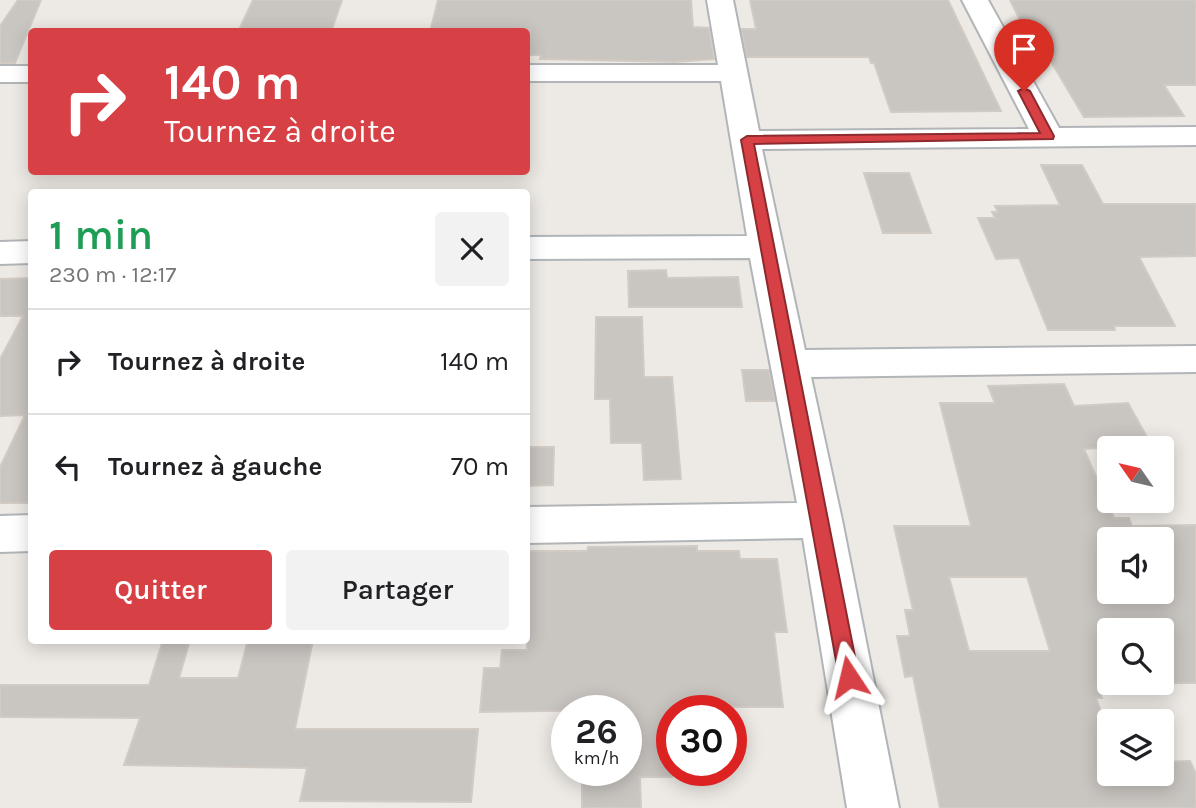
<!DOCTYPE html>
<html lang="fr">
<head>
<meta charset="utf-8">
<style>
  :root { --surface:#fff; --page:#f2f2f2; --text:#202124; --muted:#757577; --line:#e0e0e0; --accent:#d74146 }
  body { margin:0; font-family:Karla,sans-serif; background:var(--page); color:var(--text); height:100vh; display:flex; flex-direction:column; font-size:26px; white-space:nowrap }
  * { box-sizing:border-box; margin:0 }
  p { font-size:23px; color:var(--muted) }
  .icon { flex:none; width:38px; height:38px; fill:none; stroke:currentColor; stroke-width:2; stroke-linecap:round; stroke-linejoin:round }
  .map { position:relative; flex:1; overflow:hidden }
  .side { position:absolute; left:28px; top:189px; width:502px; height:455px; display:flex; flex-direction:column; background:var(--surface); border-radius:7px; box-shadow:0 4px 18px #0003 }
  .side>* { flex:none }
  .top-card { position:absolute; left:28px; top:28px; width:502px; height:147px; border-radius:7px; box-shadow:0 4px 18px #0003; background:#d74146; color:#fff; overflow:hidden }
  .needle { width:46px; rotate:304deg }
  .fabs { position:absolute; left:1097px; top:436px; display:grid; gap:14px }
  .fabs a { display:grid; place-items:center; width:77px; height:77px; border-radius:7px; background:var(--surface); box-shadow:0 4px 18px #0003; font-size:35px }
  .speed { position:absolute; left:551px; top:695px; display:flex; gap:14px; font-size:35px; font-weight:700; text-align:center }
  .speed>* { display:grid; place-content:center; width:91px; height:91px; border-radius:50%; background:var(--surface); box-shadow:0 4px 18px #0003; line-height:1 }
  .speed small { font-size:18px; font-weight:400 }
  .speed .limit { border:10px solid #d22; background:#fff; color:#111 }
  .pin { position:absolute; display:grid; place-items:center; width:60px; height:60px; color:#fff; margin:-72px -30px; border-radius:50% 50% 50% 0; rotate:-45deg; box-shadow:0 0 7px #0007 }
  .pin .icon { rotate:45deg }
  .me { position:absolute; width:77px; margin:-38px; rotate:350deg; stroke-linejoin:round; filter:drop-shadow(0 0 5px #0008) }
  .turn { display:flex; align-items:center; gap:24px; height:147px; padding:0 21px; font-size:32px }
  .turn .icon { width:91px; height:91px; stroke-width:2.5 }
  .turn b { display:block; font-size:49px; line-height:60px }
  .round { display:grid; place-items:center; flex:none; width:74px; height:74px; border-radius:7px; background:var(--page) }
  .head { display:flex; align-items:center; justify-content:space-between; height:119px; padding:0 21px }
  h1 { font-size:42px; font-weight:600; line-height:52px; color:#1e9e55 }
  .cta { display:flex; gap:14px; margin-top:auto; padding:14px 21px }
  .cta a { flex:1; height:80px; border-radius:7px; background:var(--accent); color:#fff; font-size:28px; font-weight:600; line-height:80px; text-align:center }
  .cta a+a { background:var(--page); color:var(--text) }
  ul { padding:0; list-style:none }
  li { display:flex; align-items:center; gap:21px; height:105px; padding:0 21px; border-top:2px solid var(--line) }
  li div { flex:1 }
  li b { display:block; font-size:26px }
  li em { font-style:normal }
  .map>svg:first-child { display:block }
  .building { fill:#c9c5c1; stroke:#d1cbc4; stroke-width:2; fill-rule:evenodd }
  .lines { fill:none; stroke-linecap:round; stroke-linejoin:round }
  .minor-casing { stroke:#b2b5b8; stroke-width:4 }
  .minor { fill:#fff; fill-rule:evenodd }
  .route { fill:#d74146; stroke:#8c2a2e; stroke-width:2 }
</style>
</head>
<body>
<div class="map">
<svg width="1196" height="808" viewBox="0 0 1196 808">
  <rect width="100%" height="100%" fill="#edeae5"/>
  <path class="building" d="M 18,0 L 41,0 L 15,63 L 0,63 L 0,26 Z
    M 253,0 L 342,0 L 331,32 L 238,32 Z
    M 438,0 L 691,0 L 693,27 L 709,28 L 714,59 L 675,62 L 540,59 L 541,55 L 527,55 L 527,32 L 430,32 Z
    M 750,0 L 948,0 L 1001,111 L 891,112 L 874,63 L 871,63 L 869,57 L 747,57 L 741,29 L 756,29 Z
    M 1010,0 L 1196,0 L 1196,85 L 1164,85 L 1184,116 L 1084,117 L 1031,28 L 1024,28 Z
    M 1041,165 L 1082,165 L 1103,204 L 1196,204 L 1196,256 L 1139,257 L 1175,326 L 1114,326 L 1115,330 L 1048,330 L 1019,258 L 996,259 L 978,218 L 995,218 L 992,212 L 998,212 L 995,206 L 1060,205 Z
    M 864,173 L 909,173 L 931,233 L 883,233 Z
    M 666,270 L 667,278 L 738,277 L 742,307 L 629,307 L 628,271 Z
    M 32,278 L 32,503 L 0,503 L 0,467 L 25,415 L 0,416 L 0,359 L 23,316 L 0,316 L 0,279 Z
    M 596,317 L 642,317 L 644,377 L 672,377 L 681,479 L 644,480 L 642,443 L 611,443 L 610,399 L 595,399 Z
    M 742,370 L 769,370 L 775,401 L 746,401 Z
    M 1064,384 L 1074,406 L 1128,403 L 1151,444 L 1084,449 L 1114,518 L 1129,518 L 1132,526 L 1196,525 L 1196,683 L 1097,683 L 1102,698 L 1096,698 L 1110,736 L 1110,774 L 1162,774 L 1162,762 L 1190,761 L 1196,774 L 1196,808 L 940,808 L 913,676 L 905,677 L 897,636 L 910,636 L 905,610 L 913,610 L 894,526 L 971,526 L 940,403 L 995,403 L 988,386 ZM 1110,539 L 1162,539 L 1162,592 L 1110,592 ZM 949,577 L 1027,577 L 1050,651 L 969,651 ZM 1110,630 L 1162,630 L 1162,682 L 1110,682 Z
    M 527,447 L 554,447 L 553,485 L 527,486 Z
    M 697,546 L 697,551 L 739,551 L 740,559 L 777,559 L 787,632 L 774,632 L 783,707 L 672,707 L 672,777 L 640,777 L 641,808 L 582,808 L 582,770 L 626,770 L 626,710 L 480,712 L 484,668 L 500,668 L 502,650 L 527,650 L 527,551 L 587,551 L 588,547 Z
    M 163,640 L 190,640 L 179,678 L 238,678 L 248,640 L 313,640 L 295,729 L 478,729 L 471,802 L 300,801 L 307,768 L 124,765 L 140,718 L 0,717 L 0,685 L 149,685 Z"/>
  <g class="lines">
    <defs>
      <path id="minor" d="M 707,0 L 733,0 L 759,131 L 1029,129 L 962,0 L 988,0 L 1059,128 L 1196,127 L 1196,145 L 762,149 L 805,350 L 1196,346 L 1196,372 L 811,377 L 842,520 L 899,808 L 847,808 L 803,538 L 527,543 L 527,507 L 797,503 L 750,258 L 527,259 L 527,237 L 747,236 L 721,81 L 527,81 L 527,65 L 718,65 Z
        M 0,66 L 32,66 L 32,82 L 0,82 Z
        M 32,241 L 32,263 L 0,264 L 0,242 Z
        M 32,515 L 32,551 L 0,552 L 0,516 Z"/>
    </defs>
    <use href="#minor" class="minor-casing"/>
    <use href="#minor" class="minor"/>
  </g>
  <path class="route" d="M 1024,88 L 1030,91 L 1054,136 L 1053,139 L 754,144 L 859,677 L 856,684 L 849,686 L 842,684 L 839,677 L 741,140 L 747,136 L 1040,133 L 1018,91 Z"/>
</svg>
<div class="fabs">
<a><svg class="needle" viewBox="-14 -14 28 28"><path d="M0-13l5 13h-10z" fill="#e53935"/><path d="M0 13l5-13h-10z" fill="#757577"/></svg></a>
<a><svg class="icon" aria-label="sound" viewBox="0 0 24 24"><path d="M4 9h4l5-4v14l-5-4H4zM17 9q2 3 0 6"/></svg></a>
<a><svg class="icon" aria-label="search" viewBox="0 0 24 24"><circle cx="10" cy="10" r="6"/><path d="M15 15l6 6"/></svg></a>
<a><svg class="icon" aria-label="layers" viewBox="0 0 24 24"><path d="M12 4l9 5-9 5-9-5zM3 14l9 5 9-5"/></svg></a>
</div>
<div class="speed"><div>26<small>km/h</small></div><div class="limit">30</div></div>
<div class="pin" style="left:1024px;top:91px;background:#d93025"><svg class="icon" aria-label="arrive" viewBox="0 0 24 24"><path d="M6 21V4h12l-3 4 3 4H6"/></svg></div>
<svg class="me" style="left:849px;top:677px" viewBox="-20 -20 40 40"><path d="M0-17L14 15 0 8-14 15z" fill="#d74146" stroke="#fff" stroke-width="4"/></svg>
<div class="top-card">
<div class="turn"><svg class="icon" aria-label="right" viewBox="0 0 24 24"><path d="M7 20v-9h11M14 6l5 5-5 5"/></svg><div><b>140 m</b>Tournez à droite</div></div>
</div>
<section class="side">
<div class="head"><div><h1>1 min</h1><p>230 m · 12:17</p></div><a class="round"><svg class="icon" aria-label="close" viewBox="0 0 24 24"><path d="M6 6l12 12M18 6L6 18"/></svg></a></div>
<ul>
<li><svg class="icon" aria-label="right" viewBox="0 0 24 24"><path d="M7 20v-9h11M14 6l5 5-5 5"/></svg><div><b>Tournez à droite</b></div><em>140 m</em></li>
<li><svg class="icon" aria-label="left" viewBox="0 0 24 24"><path d="M17 20v-9H6M10 6l-5 5 5 5"/></svg><div><b>Tournez à gauche</b></div><em>70 m</em></li>
</ul>
<div class="cta"><a>Quitter</a><a>Partager</a></div>
</section>
</div>
</body>
</html>
